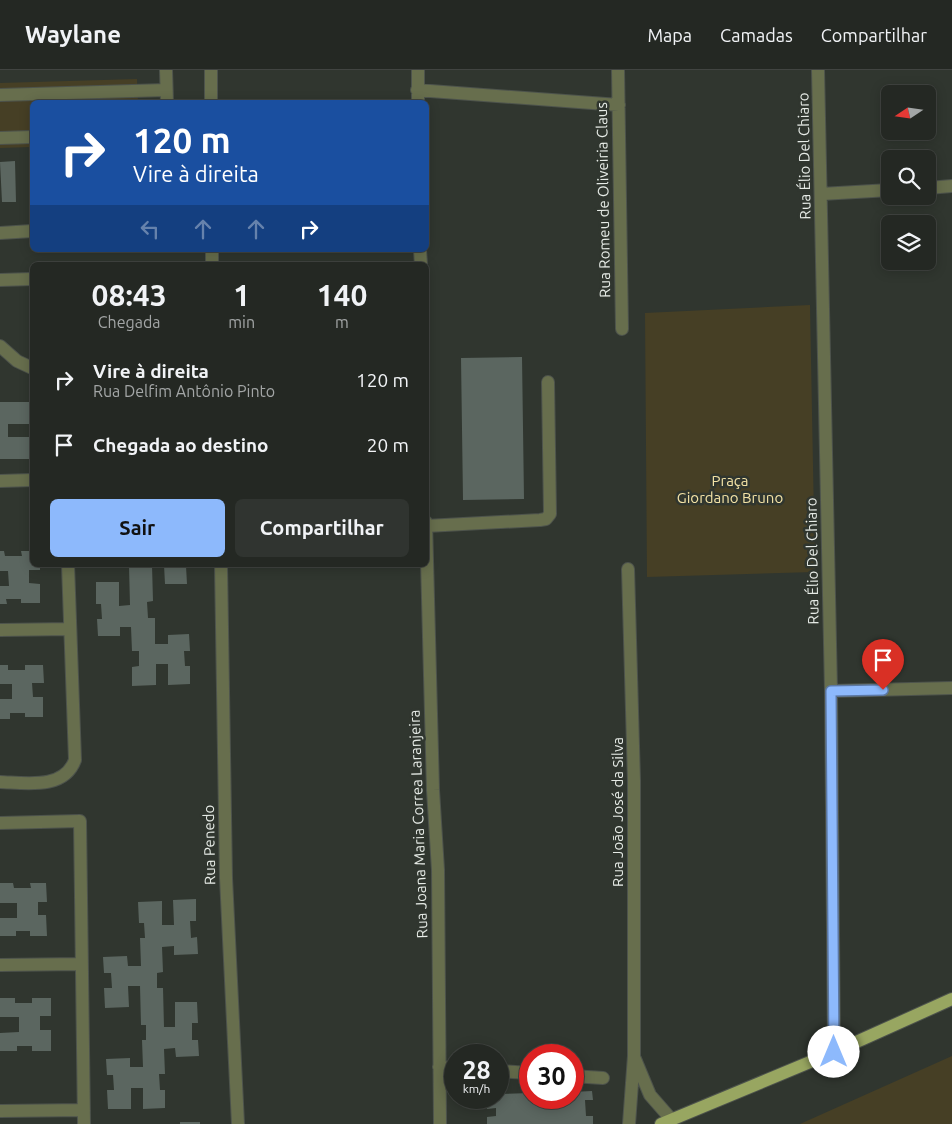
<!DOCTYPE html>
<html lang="pt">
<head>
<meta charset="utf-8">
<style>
  :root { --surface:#242823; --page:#303430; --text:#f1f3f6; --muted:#a3a6a6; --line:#414441; --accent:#8db9fc }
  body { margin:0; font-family:Ubuntu,sans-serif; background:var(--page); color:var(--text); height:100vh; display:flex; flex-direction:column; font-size:19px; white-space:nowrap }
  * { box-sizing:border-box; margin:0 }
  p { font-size:16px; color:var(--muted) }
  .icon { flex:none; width:28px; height:28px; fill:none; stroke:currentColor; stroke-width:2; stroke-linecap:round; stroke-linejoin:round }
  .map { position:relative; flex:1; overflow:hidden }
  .sheet { position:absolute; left:30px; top:192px; width:399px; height:305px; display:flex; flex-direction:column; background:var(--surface); border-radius:8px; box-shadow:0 2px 12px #0003,0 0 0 1px var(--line) }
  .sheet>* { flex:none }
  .hud { position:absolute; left:30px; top:30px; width:399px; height:152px; border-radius:8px; box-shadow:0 2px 12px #0003,0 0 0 1px var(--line); background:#1a4fa0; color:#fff; overflow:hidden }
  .needle { width:32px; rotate:257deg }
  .tools { position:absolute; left:881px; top:15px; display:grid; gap:10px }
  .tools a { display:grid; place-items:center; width:55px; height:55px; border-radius:8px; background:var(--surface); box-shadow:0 2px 12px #0003,0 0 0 1px var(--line); font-size:25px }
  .speed { position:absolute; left:444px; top:974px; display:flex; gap:10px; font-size:25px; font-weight:700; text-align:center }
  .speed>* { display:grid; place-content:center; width:65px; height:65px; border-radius:50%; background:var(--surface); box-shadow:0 2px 12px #0003,0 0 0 1px var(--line); line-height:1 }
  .speed small { font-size:12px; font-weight:400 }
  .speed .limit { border:8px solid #d22; background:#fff; color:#111 }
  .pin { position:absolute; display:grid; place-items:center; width:42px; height:42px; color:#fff; margin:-51px -21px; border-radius:50% 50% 50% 0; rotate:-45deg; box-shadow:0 0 5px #0007 }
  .pin .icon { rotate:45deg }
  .me { position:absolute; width:55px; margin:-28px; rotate:0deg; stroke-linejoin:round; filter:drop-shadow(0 0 4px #0008) }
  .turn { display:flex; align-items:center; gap:18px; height:105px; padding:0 20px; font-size:22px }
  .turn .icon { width:65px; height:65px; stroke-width:2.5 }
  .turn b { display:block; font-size:35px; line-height:42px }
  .lanes { display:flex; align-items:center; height:48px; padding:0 20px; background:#0003; justify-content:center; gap:25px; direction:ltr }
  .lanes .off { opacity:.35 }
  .eta { display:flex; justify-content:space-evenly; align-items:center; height:85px; text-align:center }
  .eta b { font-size:30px; font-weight:700; line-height:35px }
  .button { display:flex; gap:10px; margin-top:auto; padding:10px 20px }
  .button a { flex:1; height:58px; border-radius:8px; background:var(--accent); color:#111; font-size:20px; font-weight:700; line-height:58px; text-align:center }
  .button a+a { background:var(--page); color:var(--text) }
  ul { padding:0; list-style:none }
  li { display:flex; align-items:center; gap:15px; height:65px; padding:0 20px }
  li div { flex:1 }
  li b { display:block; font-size:19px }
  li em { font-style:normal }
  header { display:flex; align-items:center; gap:30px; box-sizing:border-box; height:70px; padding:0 25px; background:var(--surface); border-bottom:1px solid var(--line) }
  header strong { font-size:24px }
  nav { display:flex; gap:28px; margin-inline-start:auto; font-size:18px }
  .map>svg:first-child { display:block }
  .green { fill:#463f25 }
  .building { fill:#5b6660 }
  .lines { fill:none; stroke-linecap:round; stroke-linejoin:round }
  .minor-casing { stroke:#4d534c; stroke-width:14 }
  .major-casing { stroke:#4d534c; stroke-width:14 }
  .minor { stroke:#676e4d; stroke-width:12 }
  .major { stroke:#98a661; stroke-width:12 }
  .route-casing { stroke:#5c78a4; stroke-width:12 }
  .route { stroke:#8db9fc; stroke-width:9 }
  .labels { text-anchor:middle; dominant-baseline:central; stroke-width:5; stroke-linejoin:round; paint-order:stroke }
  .street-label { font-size:15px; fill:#e6ebe6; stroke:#30362f }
  .park-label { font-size:15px; fill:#f3e2a5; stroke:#30362f }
</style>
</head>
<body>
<header>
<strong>Waylane</strong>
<nav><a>Mapa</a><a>Camadas</a><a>Compartilhar</a></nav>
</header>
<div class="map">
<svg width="952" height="1054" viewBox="0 0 952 1054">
  <rect width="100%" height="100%" fill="#30362f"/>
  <path class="green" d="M 137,9 L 138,32 L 32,32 L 32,77 L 0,78 L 0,13 Z
    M 810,235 L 815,502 L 647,507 L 645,243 Z
    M 952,986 L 952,1054 L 800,1054 Z"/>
  <path class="building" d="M 15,91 L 16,132 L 2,132 L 0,92 Z
    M 29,93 L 32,93 L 32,133 L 30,133 Z
    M 522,287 L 524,429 L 463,430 L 461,288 Z
    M 0,332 L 32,332 L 32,354 L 8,354 L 8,367 L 32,367 L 32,389 L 0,389 Z
    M 0,481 L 4,481 L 5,486 L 22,486 L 21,481 L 32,481 L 32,495 L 40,495 L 40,500 L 29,500 L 29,513 L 40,514 L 40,533 L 21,533 L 21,529 L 6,529 L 7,534 L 0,534 L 0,516 L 9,516 L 8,501 L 0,501 Z
    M 152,495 L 153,531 L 147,532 L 148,548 L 155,548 L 155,574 L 168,574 L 168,565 L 189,564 L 190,581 L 184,581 L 185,596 L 190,596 L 190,614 L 168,615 L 168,594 L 156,594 L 156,615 L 132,616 L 132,597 L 139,596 L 139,581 L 132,581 L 131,557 L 120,557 L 120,566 L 98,566 L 97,549 L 102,549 L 101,534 L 96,534 L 96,512 L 119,512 L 119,536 L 130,535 L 129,496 Z
    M 164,495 L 186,496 L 187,514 L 165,514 Z
    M 0,595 L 8,595 L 8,600 L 25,600 L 25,595 L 43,595 L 44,613 L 32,613 L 33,627 L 43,627 L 43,647 L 25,647 L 25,643 L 10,643 L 10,649 L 0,649 L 0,629 L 12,629 L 12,614 L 0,614 Z
    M 0,813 L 13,813 L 14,818 L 31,818 L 30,813 L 46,813 L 47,832 L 38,832 L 38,845 L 46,845 L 47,866 L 30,866 L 30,861 L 16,861 L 16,866 L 0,866 L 0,848 L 17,848 L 17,833 L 0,833 Z
    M 196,829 L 196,851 L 190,851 L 191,868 L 197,867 L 198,884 L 174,885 L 174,876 L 162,877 L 163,902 L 157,903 L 157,918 L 163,918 L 164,957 L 175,957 L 175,932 L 197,932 L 198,953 L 192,953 L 192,970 L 198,970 L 199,986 L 176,987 L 175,978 L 164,979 L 165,1004 L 159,1004 L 160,1020 L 165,1020 L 165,1038 L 143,1039 L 143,1018 L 131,1018 L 131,1039 L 108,1039 L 107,1020 L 114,1020 L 113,1005 L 107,1005 L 106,989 L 130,988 L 130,997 L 143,997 L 142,970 L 146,970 L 146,955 L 141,955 L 140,916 L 128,916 L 129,937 L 105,938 L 104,918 L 112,918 L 111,903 L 104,903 L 103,887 L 127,886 L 128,896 L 141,896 L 140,868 L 145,868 L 144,853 L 139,853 L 138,832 L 162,831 L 162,855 L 174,855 L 173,830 Z
    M 0,928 L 15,928 L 15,933 L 32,933 L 32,928 L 51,928 L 51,946 L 40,946 L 40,960 L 51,960 L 51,981 L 32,981 L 32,976 L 17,976 L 17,981 L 0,981 L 0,963 L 19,962 L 19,947 L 0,947 Z
    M 592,1021 L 593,1030 L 585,1030 L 586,1046 L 593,1046 L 593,1054 L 487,1054 L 487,1047 L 496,1046 L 496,1038 L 487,1039 L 486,1028 L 498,1028 L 498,1024 L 530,1023 L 530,1028 L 572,1028 L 572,1022 Z
    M 180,1052 L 200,1052 L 200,1054 L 180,1054 Z"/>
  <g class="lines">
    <defs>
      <path id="minor" d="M 166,0 L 167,32
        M 211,0 L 211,32
        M 418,0 L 418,32
        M 618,0 L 622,259
        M 818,0 L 831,621 L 834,982
        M 417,20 L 619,35
        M 0,25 L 166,20
        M 0,68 L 32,67
        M 928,118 L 952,116
        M 821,124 L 890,120
        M 0,163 L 32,161
        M 212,180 L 212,195
        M 420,180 L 421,195
        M 0,210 L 32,209
        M 0,276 L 17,291 L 32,298
        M 0,411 L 32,410
        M 426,452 L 433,720 L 438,800 L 440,1054
        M 426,456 L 540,450 L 546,449 L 550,444 L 548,312
        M 221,495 L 226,808 L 238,1054
        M 628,499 L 634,711 L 634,986 L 629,1054
        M 0,560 L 70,559
        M 831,621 L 952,618
        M 0,712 C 26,713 64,720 75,690 L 68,495
        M 0,753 L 80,751 L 84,1054
        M 0,895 L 81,894
        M 635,989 L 650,1025 L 671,1049
        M 439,997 L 455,998
        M 498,1001 L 530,1003
        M 572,1006 L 603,1008
        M 0,1041 L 84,1040"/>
      <path id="major" d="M 661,1054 L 834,982 L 952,929"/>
    </defs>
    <use href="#minor" class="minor-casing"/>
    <use href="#major" class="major-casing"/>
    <use href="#minor" class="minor"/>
    <use href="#major" class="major"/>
  </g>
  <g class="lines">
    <defs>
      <path id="route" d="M 834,982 L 831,621 L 883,620"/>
    </defs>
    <use href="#route" class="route-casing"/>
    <use href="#route" class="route"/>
  </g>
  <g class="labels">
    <g class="street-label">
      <text transform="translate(804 86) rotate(-91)">Rua Élio Del Chiaro</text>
      <text transform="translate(603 130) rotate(-91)">Rua Romeu de Oliveiria Claus</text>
      <text transform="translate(812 491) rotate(-91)">Rua Élio Del Chiaro</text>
      <text transform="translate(617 742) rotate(-90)">Rua João José da Silva</text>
      <text transform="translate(418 754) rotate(-92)">Rua Joana Maria Correa Laranjeira</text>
      <text transform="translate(209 775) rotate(-91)">Rua Penedo</text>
    </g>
    <g class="park-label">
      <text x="730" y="410">Praça<tspan x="730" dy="17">Giordano Bruno</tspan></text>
    </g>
  </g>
</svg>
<div class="tools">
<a><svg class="needle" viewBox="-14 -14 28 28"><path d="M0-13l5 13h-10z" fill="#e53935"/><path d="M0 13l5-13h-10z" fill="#a3a6a6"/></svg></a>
<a><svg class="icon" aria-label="search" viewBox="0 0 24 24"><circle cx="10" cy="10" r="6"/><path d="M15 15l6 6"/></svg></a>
<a><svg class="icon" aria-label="layers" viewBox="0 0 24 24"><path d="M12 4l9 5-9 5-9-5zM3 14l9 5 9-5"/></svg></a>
</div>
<div class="speed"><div>28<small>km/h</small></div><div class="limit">30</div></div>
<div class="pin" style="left:883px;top:620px;background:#d93025"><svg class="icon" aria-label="arrive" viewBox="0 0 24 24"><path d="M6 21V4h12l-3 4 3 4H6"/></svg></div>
<svg class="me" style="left:834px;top:982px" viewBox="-20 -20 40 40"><circle r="19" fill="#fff"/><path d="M0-13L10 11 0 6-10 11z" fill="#8db9fc"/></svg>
<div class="hud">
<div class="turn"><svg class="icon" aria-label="right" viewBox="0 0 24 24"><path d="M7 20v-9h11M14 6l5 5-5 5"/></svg><div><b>120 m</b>Vire à direita</div></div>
<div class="lanes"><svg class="icon off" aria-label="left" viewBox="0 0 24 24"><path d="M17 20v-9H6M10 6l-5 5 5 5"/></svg><svg class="icon off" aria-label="ahead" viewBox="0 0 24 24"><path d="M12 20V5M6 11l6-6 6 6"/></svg><svg class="icon off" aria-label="ahead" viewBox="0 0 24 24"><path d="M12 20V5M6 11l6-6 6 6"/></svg><svg class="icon" aria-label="right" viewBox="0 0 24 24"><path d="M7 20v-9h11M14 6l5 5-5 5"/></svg></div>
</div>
<section class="sheet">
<div class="eta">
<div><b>08:43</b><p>Chegada</p></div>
<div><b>1</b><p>min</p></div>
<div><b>140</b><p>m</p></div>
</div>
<ul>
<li><svg class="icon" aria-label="right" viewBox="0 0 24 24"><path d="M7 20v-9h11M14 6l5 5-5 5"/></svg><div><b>Vire à direita</b><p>Rua Delfim Antônio Pinto</p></div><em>120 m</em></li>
<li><svg class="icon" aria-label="arrive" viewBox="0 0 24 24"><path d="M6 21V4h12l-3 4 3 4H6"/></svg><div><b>Chegada ao destino</b></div><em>20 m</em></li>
</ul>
<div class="button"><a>Sair</a><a>Compartilhar</a></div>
</section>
</div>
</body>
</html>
